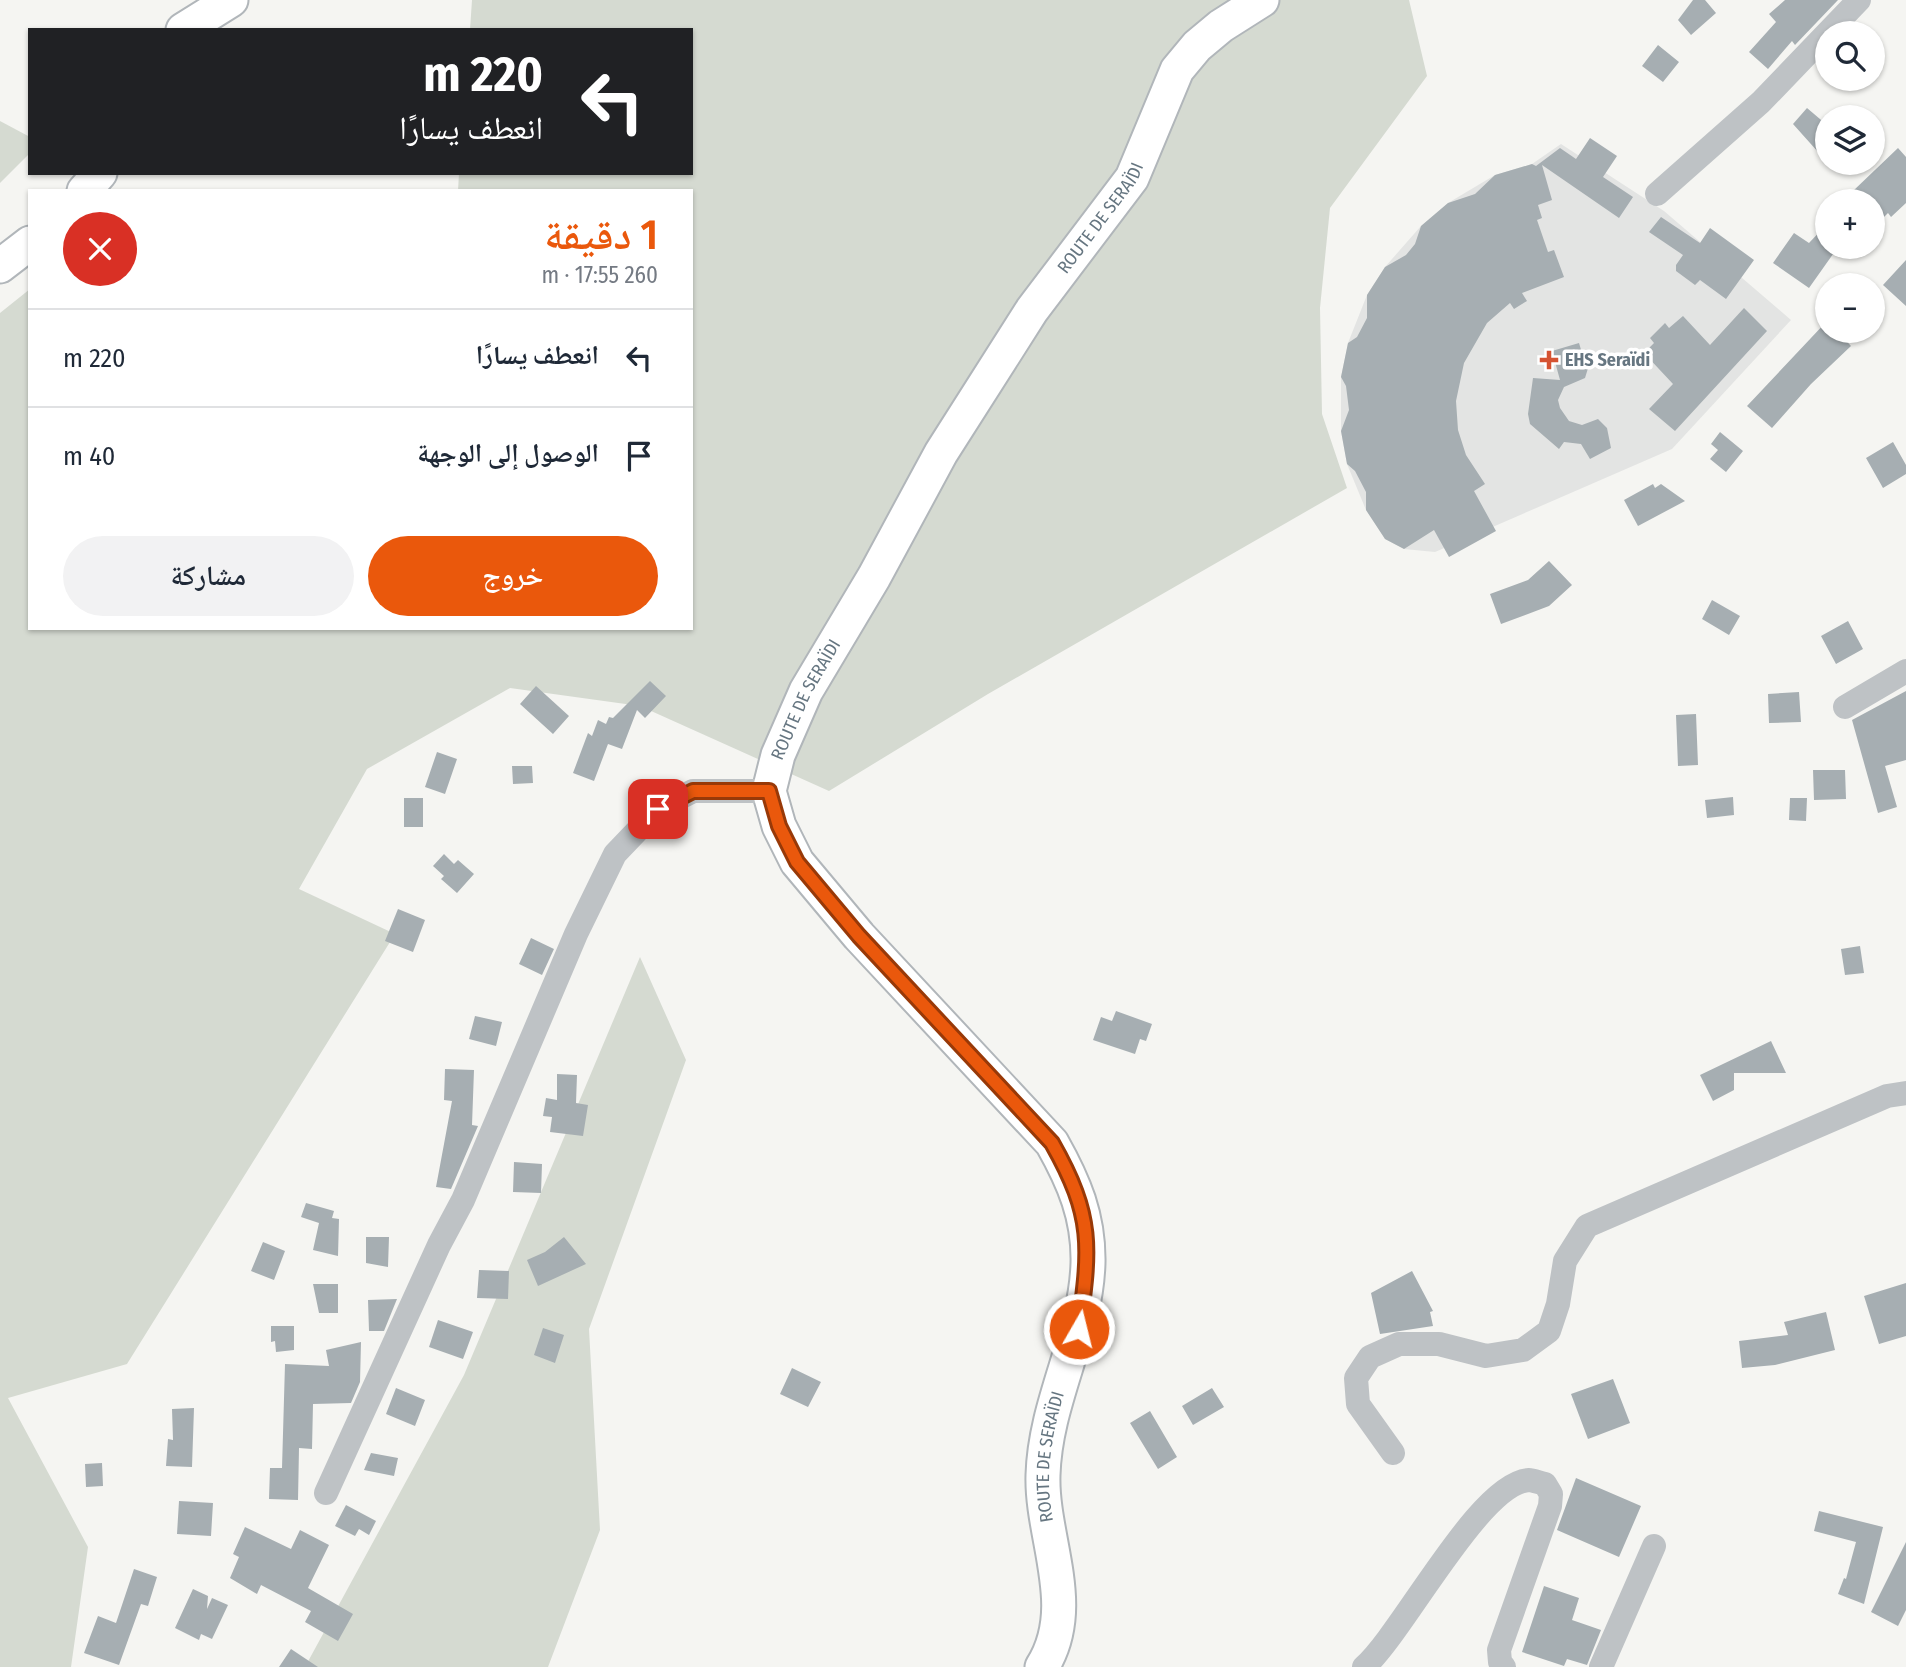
<!DOCTYPE html>
<html lang="ar">
<head>
<meta charset="utf-8">
<style>
  :root { --surface:#fff; --page:#f2f2f3; --text:#1f2937; --muted:#747a83; --line:#e0e1e3; --accent:#ea580c }
  body { margin:0; font-family:"Fira Sans Condensed","Noto Naskh Arabic",sans-serif; background:var(--page); color:var(--text); direction:rtl; height:100vh; display:flex; flex-direction:column; font-size:26px; white-space:nowrap }
  * { box-sizing:border-box; margin:0 }
  p { font-size:23px; color:var(--muted) }
  .icon { flex:none; width:38px; height:38px; fill:none; stroke:currentColor; stroke-width:2; stroke-linecap:round; stroke-linejoin:round }
  .map { position:relative; flex:1; overflow:hidden; direction:ltr }
  .drawer { position:absolute; left:28px; top:189px; width:665px; height:441px; display:flex; flex-direction:column; background:var(--surface); border-radius:0px; box-shadow:0 2px 5px #0004; direction:rtl }
  .drawer>* { flex:none }
  .top-card { position:absolute; left:28px; top:28px; width:665px; height:147px; border-radius:0px; box-shadow:0 2px 5px #0004; direction:rtl; background:#202124; color:#fff; overflow:hidden }
  .fabs { position:absolute; left:1815px; top:21px; display:grid; gap:14px }
  .fabs a { display:grid; place-items:center; width:70px; height:70px; border-radius:50%; background:var(--surface); box-shadow:0 2px 5px #0004; font-size:35px }
  .pin { position:absolute; display:grid; place-items:center; width:60px; height:60px; color:#fff; margin:-30px; border-radius:14px; box-shadow:0 4px 10px #0006 }
  .me { position:absolute; width:77px; margin:-38px; rotate:8deg; stroke-linejoin:round; filter:drop-shadow(0 0 5px #0008) }
  .turn { display:flex; align-items:center; gap:24px; height:147px; padding:0 35px; font-size:32px }
  .turn .icon { width:91px; height:91px; stroke-width:2.5 }
  .turn b { display:block; font-size:49px; line-height:60px }
  .round { display:grid; place-items:center; flex:none; width:74px; height:74px; border-radius:37px; background:var(--page) }
  .overview { display:flex; align-items:center; justify-content:space-between; height:119px; padding:0 35px }
  h1 { font-size:42px; font-weight:600; line-height:52px; color:var(--accent) }
  .action { display:flex; gap:14px; margin-top:auto; padding:14px 35px }
  .action a { flex:1; height:80px; border-radius:42px; background:var(--accent); color:#fff; font-size:28px; font-weight:600; line-height:80px; text-align:center }
  .action a+a { background:var(--page); color:var(--text) }
  ul { padding:0; list-style:none }
  li { display:flex; align-items:center; gap:21px; height:98px; padding:0 35px; border-top:2px solid var(--line) }
  li div { flex:1 }
  li b { display:block; font-size:26px }
  li em { font-style:normal }
  .map>svg:first-child { display:block }
  .built { fill:#e3e4e3 }
  .green { fill:#d5dad1 }
  .building { fill:#a6aeb2 }
  .lines { fill:none; stroke-linecap:round; stroke-linejoin:round }
  .secondary-casing { stroke:#b1b6ba; stroke-width:37 }
  .street { stroke:#bec2c5; stroke-width:24 }
  .secondary { stroke:#fff; stroke-width:33 }
  .route-casing { stroke:#983908; stroke-width:18 }
  .route { stroke:#ea580c; stroke-width:12 }
  .poi-dot { fill:#d55332; stroke:#fff; stroke-width:2.5 }
  .labels { text-anchor:middle; dominant-baseline:central; stroke-width:7; stroke-linejoin:round; paint-order:stroke }
  .street-label { font-size:18px; fill:#667681; stroke:#fff }
  .poi-label { font-size:18px; font-weight:bold; fill:#667681; stroke:#fff; text-anchor:start }
</style>
</head>
<body>
<div class="map">
<svg width="1906" height="1667" viewBox="0 0 1906 1667">
  <rect width="100%" height="100%" fill="#f5f5f2"/>
  <path class="built" d="M 1561,144 L 1664,211 L 1791,320 L 1672,449 L 1435,552 L 1404,549 L 1385,539 L 1366,510 L 1347,464 L 1341,431 L 1341,377 L 1348,343 L 1367,295 L 1385,267 L 1421,226 L 1448,203 L 1495,175 L 1532,164 Z"/>
  <path class="green" d="M 472,0 L 1409,0 L 1427,76 L 1330,208 L 1320,308 L 1322,414 L 1347,488 L 988,694 L 829,791 L 640,706 L 510,688 L 367,769 L 299,889 L 395,934 L 127,1364 L 8,1398 L 88,1547 L 71,1667 L 0,1667 L 0,313 L 30,289 L 30,628 L 691,628 L 691,191 L 458,191 L 459,173 L 691,173 L 691,30 L 470,30 Z
    M 0,121 L 30,137 L 30,153 L 0,183 Z
    M 640,957 L 686,1060 L 589,1329 L 600,1530 L 548,1667 L 305,1667 L 464,1375 Z"/>
  <path class="building" d="M 1693,0 L 1705,0 L 1716,13 L 1691,35 L 1678,20 Z
    M 1785,0 L 1838,0 L 1795,45 L 1792,41 L 1768,69 L 1749,52 L 1776,22 L 1769,14 Z
    M 1658,45 L 1679,62 L 1663,82 L 1642,66 Z
    M 1807,108 L 1827,125 L 1827,162 L 1793,124 Z
    M 1590,138 L 1617,156 L 1603,177 L 1633,197 L 1619,218 L 1542,165 L 1552,200 L 1538,205 L 1542,218 L 1537,220 L 1548,252 L 1554,250 L 1564,277 L 1522,293 L 1527,301 L 1514,309 L 1510,303 L 1487,323 L 1464,363 L 1456,401 L 1458,430 L 1466,455 L 1485,484 L 1474,491 L 1496,531 L 1449,557 L 1434,530 L 1404,549 L 1385,539 L 1366,510 L 1366,492 L 1355,471 L 1347,464 L 1341,431 L 1349,410 L 1346,386 L 1341,377 L 1348,343 L 1357,337 L 1367,318 L 1367,295 L 1385,267 L 1406,255 L 1415,244 L 1421,226 L 1448,203 L 1475,194 L 1495,175 L 1532,164 L 1536,166 L 1560,148 L 1576,159 Z
    M 1898,148 L 1906,157 L 1906,203 L 1891,217 L 1888,213 L 1872,229 L 1872,201 L 1848,201 L 1855,193 L 1853,191 Z
    M 1661,217 L 1700,243 L 1710,228 L 1754,260 L 1726,299 L 1700,280 L 1695,285 L 1676,271 L 1676,265 L 1683,255 L 1649,232 Z
    M 1827,224 L 1827,247 L 1838,247 L 1809,288 L 1773,263 L 1794,233 L 1809,243 Z
    M 1906,260 L 1906,306 L 1883,285 Z
    M 1744,308 L 1767,331 L 1675,431 L 1649,409 L 1673,384 L 1644,353 L 1654,343 L 1650,338 L 1665,323 L 1669,328 L 1683,316 L 1710,345 Z
    M 1827,321 L 1827,331 L 1837,331 L 1851,346 L 1811,384 L 1772,428 L 1747,406 Z
    M 1579,343 L 1585,363 L 1589,365 L 1585,378 L 1564,387 L 1558,400 L 1560,408 L 1569,421 L 1582,425 L 1598,419 L 1607,428 L 1611,448 L 1590,459 L 1581,444 L 1564,442 L 1559,449 L 1530,424 L 1528,414 L 1533,378 L 1560,380 L 1552,351 Z
    M 1720,432 L 1743,451 L 1726,472 L 1710,459 L 1718,450 L 1711,444 Z
    M 1893,442 L 1906,465 L 1906,474 L 1883,488 L 1866,458 Z
    M 1653,484 L 1655,488 L 1661,484 L 1685,501 L 1638,526 L 1624,500 Z
    M 1549,561 L 1572,585 L 1549,606 L 1501,624 L 1490,594 L 1528,580 Z
    M 1712,600 L 1740,616 L 1729,635 L 1702,619 Z
    M 1848,621 L 1863,649 L 1836,664 L 1821,636 Z
    M 650,681 L 666,696 L 645,718 L 637,710 L 622,749 L 608,744 L 594,781 L 573,773 L 588,733 L 592,736 L 598,720 L 606,724 L 609,717 L 613,718 Z
    M 536,686 L 569,716 L 553,734 L 520,704 Z
    M 1906,691 L 1906,760 L 1885,766 L 1897,807 L 1878,813 L 1852,720 Z
    M 1799,692 L 1801,722 L 1769,723 L 1768,694 Z
    M 1696,714 L 1698,765 L 1678,766 L 1676,715 Z
    M 437,752 L 457,759 L 445,794 L 425,787 Z
    M 512,766 L 532,766 L 533,783 L 513,784 Z
    M 1813,770 L 1845,770 L 1846,799 L 1814,800 Z
    M 1733,797 L 1734,815 L 1707,818 L 1705,800 Z
    M 404,798 L 423,798 L 423,827 L 404,827 Z
    M 1790,798 L 1807,798 L 1806,821 L 1789,820 Z
    M 444,854 L 454,864 L 458,860 L 474,874 L 457,893 L 441,879 L 444,876 L 433,866 Z
    M 398,909 L 425,920 L 413,952 L 385,941 Z
    M 531,938 L 554,949 L 542,975 L 519,964 Z
    M 1860,946 L 1864,973 L 1845,975 L 1841,949 Z
    M 1116,1011 L 1152,1024 L 1146,1041 L 1140,1039 L 1135,1054 L 1093,1040 L 1101,1017 L 1112,1021 Z
    M 475,1016 L 502,1022 L 496,1046 L 469,1039 Z
    M 1771,1041 L 1786,1073 L 1734,1073 L 1734,1090 L 1713,1101 L 1700,1075 Z
    M 445,1069 L 474,1070 L 472,1125 L 478,1126 L 451,1189 L 436,1187 L 452,1101 L 444,1100 Z
    M 557,1074 L 577,1075 L 576,1103 L 588,1105 L 583,1136 L 550,1132 L 552,1117 L 543,1116 L 546,1098 L 557,1100 Z
    M 514,1162 L 542,1164 L 541,1193 L 513,1192 Z
    M 306,1203 L 334,1211 L 332,1218 L 339,1219 L 338,1256 L 313,1250 L 319,1223 L 301,1217 Z
    M 366,1237 L 389,1237 L 388,1267 L 366,1263 Z
    M 564,1237 L 586,1264 L 538,1286 L 527,1260 L 545,1252 Z
    M 263,1242 L 285,1251 L 274,1280 L 251,1271 Z
    M 479,1270 L 509,1271 L 508,1299 L 477,1298 Z
    M 1412,1271 L 1433,1311 L 1430,1312 L 1433,1326 L 1380,1334 L 1371,1293 Z
    M 1906,1283 L 1906,1336 L 1879,1344 L 1864,1296 Z
    M 313,1284 L 338,1284 L 338,1313 L 319,1313 Z
    M 397,1299 L 384,1331 L 369,1331 L 368,1300 Z
    M 1826,1312 L 1835,1350 L 1775,1365 L 1742,1368 L 1739,1341 L 1788,1335 L 1784,1322 Z
    M 438,1320 L 473,1332 L 463,1359 L 429,1347 Z
    M 271,1326 L 294,1326 L 294,1350 L 276,1352 L 275,1341 L 271,1342 Z
    M 543,1328 L 564,1335 L 555,1363 L 534,1355 Z
    M 361,1342 L 360,1382 L 351,1403 L 313,1404 L 312,1449 L 299,1448 L 298,1500 L 269,1499 L 270,1468 L 282,1468 L 285,1364 L 329,1366 L 326,1350 Z
    M 792,1368 L 821,1382 L 808,1407 L 780,1394 Z
    M 1613,1379 L 1630,1423 L 1588,1439 L 1571,1394 Z
    M 396,1388 L 425,1400 L 415,1426 L 386,1414 Z
    M 1212,1388 L 1224,1407 L 1193,1425 L 1182,1406 Z
    M 194,1408 L 192,1467 L 166,1466 L 168,1439 L 173,1440 L 172,1409 Z
    M 1150,1411 L 1177,1457 L 1158,1469 L 1130,1423 Z
    M 371,1453 L 398,1458 L 394,1476 L 364,1470 Z
    M 102,1463 L 103,1486 L 86,1487 L 85,1464 Z
    M 1576,1478 L 1641,1506 L 1619,1557 L 1557,1530 Z
    M 179,1501 L 213,1503 L 211,1536 L 177,1534 Z
    M 346,1505 L 376,1521 L 369,1535 L 359,1529 L 355,1536 L 335,1526 Z
    M 1819,1511 L 1883,1527 L 1864,1604 L 1838,1594 L 1844,1578 L 1846,1579 L 1856,1542 L 1814,1531 Z
    M 245,1527 L 291,1549 L 300,1530 L 329,1545 L 308,1588 L 353,1614 L 338,1641 L 305,1622 L 311,1611 L 261,1585 L 257,1594 L 230,1578 L 239,1557 L 233,1554 Z
    M 1906,1542 L 1906,1610 L 1898,1626 L 1871,1612 Z
    M 134,1569 L 157,1577 L 148,1606 L 141,1604 L 119,1665 L 84,1653 L 98,1616 L 116,1623 Z
    M 1544,1586 L 1579,1598 L 1572,1620 L 1601,1630 L 1587,1665 L 1567,1659 L 1564,1666 L 1522,1652 Z
    M 193,1589 L 208,1596 L 207,1609 L 212,1598 L 228,1605 L 212,1639 L 201,1634 L 199,1640 L 175,1628 Z
    M 291,1649 L 318,1667 L 279,1667 Z"/>
  <g class="lines">
    <defs>
      <g id="secondary">
        <path d="M 183,30 L 231,0"/>
        <path d="M 84,191 L 100,173"/>
        <path d="M 0,266 L 30,243"/>
        <path id="s1" d="M 1042,1667 C 1080,1607 1041,1538 1043,1475 C 1045,1401 1086,1336 1088,1263 C 1089,1217 1074,1182 1052,1143 L 859,936 L 797,862 L 779,826 L 769,791 L 778,755 L 806,691 L 874,577 L 941,453 L 1032,310 L 1132,178 L 1177,70 L 1197,46 L 1221,26 L 1262,0"/>
      </g>
    </defs>
    <use href="#secondary" class="secondary-casing"/>
    <path class="street" d="M 1657,194 L 1761,102 L 1859,0
      M 1845,707 L 1906,671
      M 1393,1453 L 1358,1404 L 1356,1378 L 1370,1357 L 1399,1344 L 1439,1344 L 1486,1356 L 1523,1350 L 1549,1331 L 1558,1304 L 1565,1261 L 1587,1226 L 1887,1096 L 1906,1093
      M 326,1493 L 439,1245 L 463,1200 L 576,934 L 615,854 L 658,809 L 693,791 L 769,791
      M 1364,1667 C 1403,1633 1479,1483 1529,1480 C 1533,1480 1540,1483 1545,1484 L 1551,1494 L 1550,1506 L 1499,1650 L 1500,1662 L 1504,1667
      M 1601,1667 L 1654,1546"/>
    <use href="#secondary" class="secondary"/>
  </g>
  <g class="lines">
    <defs>
      <path id="route" d="M 658,809 L 693,791 L 769,791 L 779,826 L 797,862 L 859,936 L 1052,1143 C 1094,1217 1090,1247 1079,1329"/>
    </defs>
    <use href="#route" class="route-casing"/>
    <use href="#route" class="route"/>
  </g>
  <path class="poi-dot" d="M1545.5 349.5h7v7h7v7h-7v7h-7v-7h-7v-7h7z"/>
  <g class="labels">
    <g class="street-label">
      <text stroke="none"><textPath href="#s1" startOffset="1662">ROUTE DE SERAÏDI</textPath></text>
      <text stroke="none"><textPath href="#s1" startOffset="1096">ROUTE DE SERAÏDI</textPath></text>
      <text stroke="none"><textPath href="#s1" startOffset="215">ROUTE DE SERAÏDI</textPath></text>
    </g>
    <g class="poi-label">
      <text x="1565" y="360">EHS Seraïdi</text>
    </g>
  </g>
</svg>
<div class="fabs">
<a><svg class="icon" aria-label="search" viewBox="0 0 24 24"><circle cx="10" cy="10" r="6"/><path d="M15 15l6 6"/></svg></a>
<a><svg class="icon" aria-label="layers" viewBox="0 0 24 24"><path d="M12 4l9 5-9 5-9-5zM3 14l9 5 9-5"/></svg></a>
<a>+</a>
<a>−</a>
</div>
<div class="pin" style="left:658px;top:809px;background:#d93025"><svg class="icon" aria-label="arrive" viewBox="0 0 24 24"><path d="M6 21V4h12l-3 4 3 4H6"/></svg></div>
<svg class="me" style="left:1079px;top:1329px" viewBox="-20 -20 40 40"><circle r="17" fill="#ea580c" stroke="#fff" stroke-width="3"/><path d="M0-11L8 9 0 5-8 9z" fill="#fff"/></svg>
<div class="top-card">
<div class="turn"><svg class="icon" aria-label="left" viewBox="0 0 24 24"><path d="M17 20v-9H6M10 6l-5 5 5 5"/></svg><div><b>220 m</b>انعطف يسارًا</div></div>
</div>
<section class="drawer">
<div class="overview"><div><h1>1 دقيقة</h1><p>260 m · 17:55</p></div><a class="round" style="background:#d93025;color:#fff"><svg class="icon" aria-label="close" viewBox="0 0 24 24"><path d="M6 6l12 12M18 6L6 18"/></svg></a></div>
<ul>
<li><svg class="icon" aria-label="left" viewBox="0 0 24 24"><path d="M17 20v-9H6M10 6l-5 5 5 5"/></svg><div><b>انعطف يسارًا</b></div><em>220 m</em></li>
<li><svg class="icon" aria-label="arrive" viewBox="0 0 24 24"><path d="M6 21V4h12l-3 4 3 4H6"/></svg><div><b>الوصول إلى الوجهة</b></div><em>40 m</em></li>
</ul>
<div class="action"><a>خروج</a><a>مشاركة</a></div>
</section>
</div>
</body>
</html>
